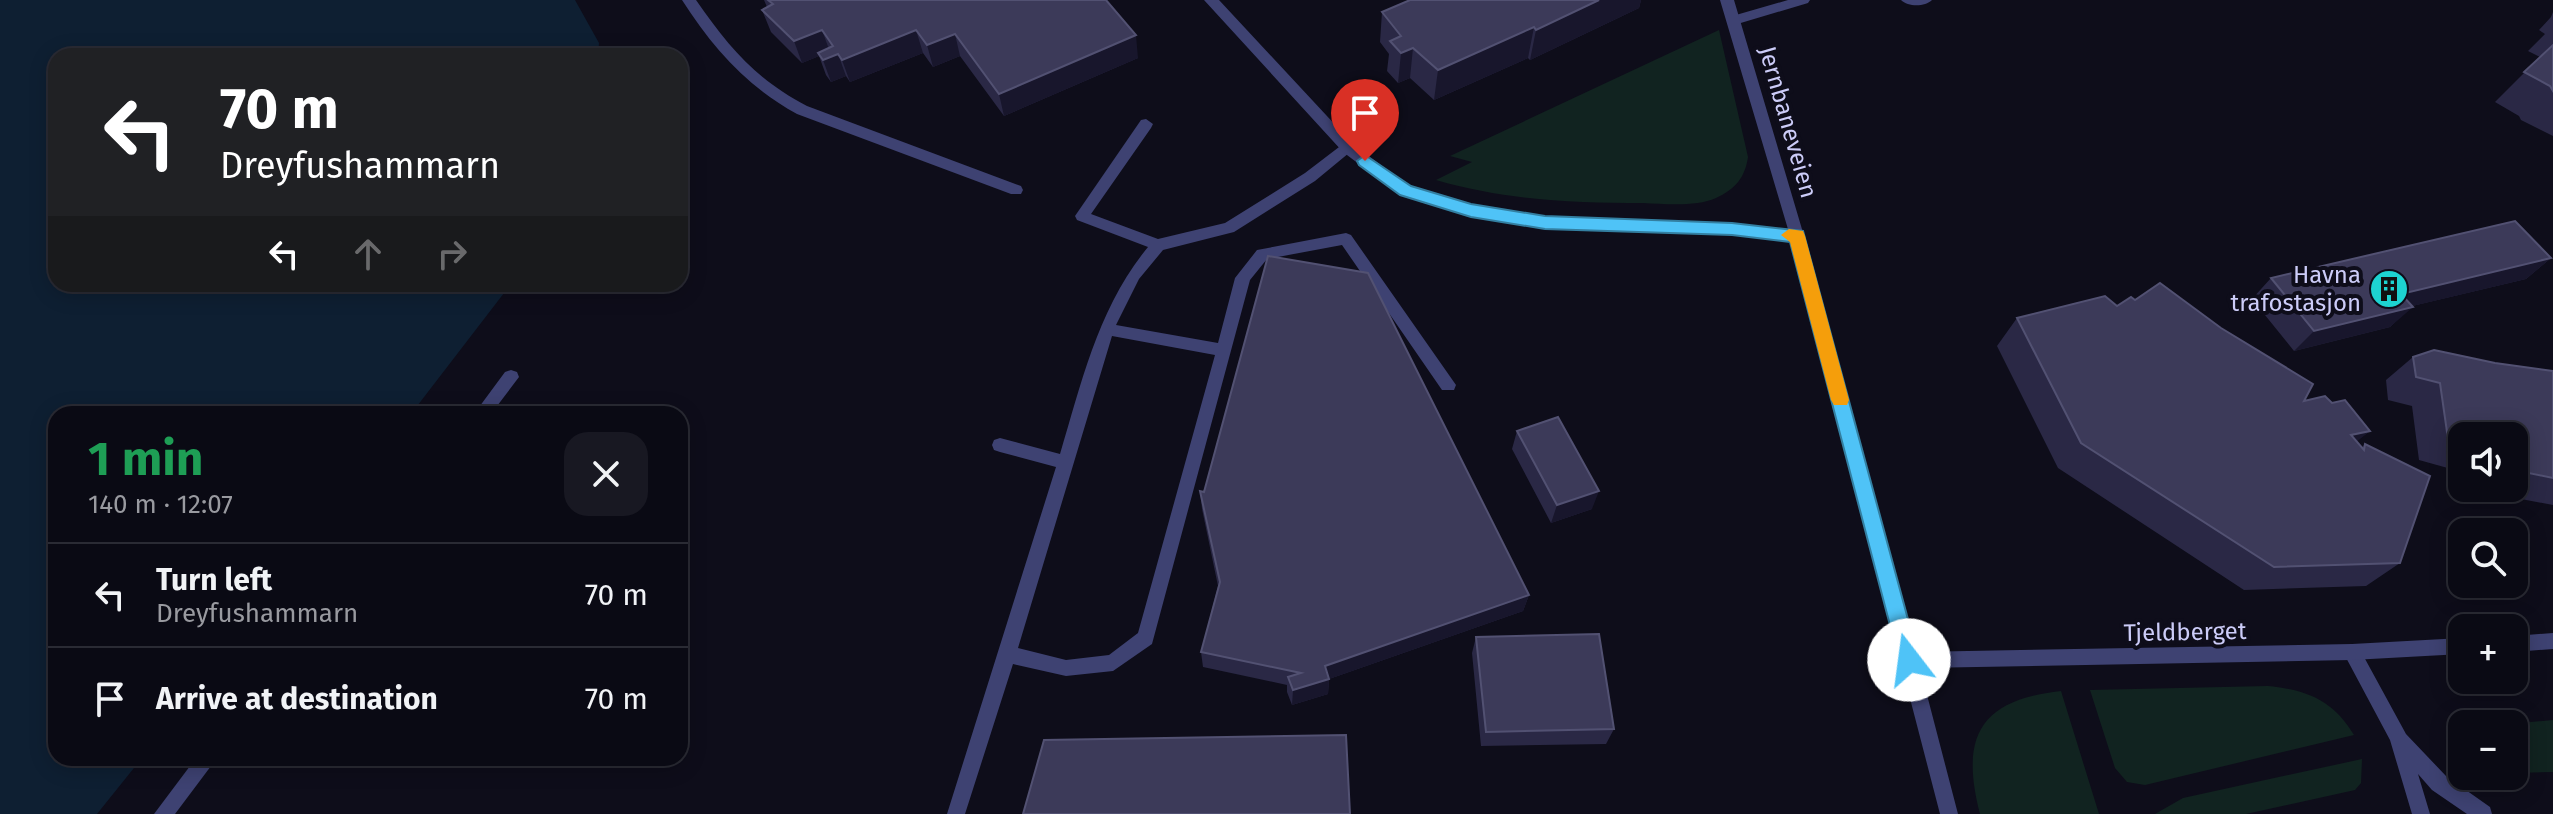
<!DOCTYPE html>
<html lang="en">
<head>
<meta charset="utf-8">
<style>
  :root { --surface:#0a0a14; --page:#181822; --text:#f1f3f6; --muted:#999aa0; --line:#2a2b34 }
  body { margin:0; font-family:"Fira Sans",sans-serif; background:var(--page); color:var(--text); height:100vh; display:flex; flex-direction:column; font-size:30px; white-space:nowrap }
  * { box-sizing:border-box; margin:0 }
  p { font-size:26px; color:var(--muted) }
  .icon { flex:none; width:44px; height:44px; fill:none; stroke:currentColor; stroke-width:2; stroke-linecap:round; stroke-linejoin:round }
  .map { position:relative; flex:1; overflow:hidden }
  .panel { position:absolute; left:48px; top:406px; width:640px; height:360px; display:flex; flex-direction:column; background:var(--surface); border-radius:24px; box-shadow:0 4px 20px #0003,0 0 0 2px var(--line) }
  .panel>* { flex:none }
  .hud { position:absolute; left:48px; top:48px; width:640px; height:244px; border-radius:24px; box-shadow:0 4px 20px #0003,0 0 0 2px var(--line); background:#202124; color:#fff; overflow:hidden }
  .tools { position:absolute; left:2448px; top:422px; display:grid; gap:16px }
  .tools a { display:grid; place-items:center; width:80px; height:80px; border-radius:16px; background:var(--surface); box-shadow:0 4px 20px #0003,0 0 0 2px var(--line); font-size:40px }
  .pin { position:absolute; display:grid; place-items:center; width:68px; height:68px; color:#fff; margin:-82px -34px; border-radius:50% 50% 50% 0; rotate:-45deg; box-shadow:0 0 8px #0007 }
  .pin .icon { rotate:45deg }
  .me { position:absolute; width:88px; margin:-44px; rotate:345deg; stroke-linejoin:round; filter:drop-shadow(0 0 6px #0008) }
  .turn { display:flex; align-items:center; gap:28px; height:168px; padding:0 40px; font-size:36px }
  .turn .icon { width:104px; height:104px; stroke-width:2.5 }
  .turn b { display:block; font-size:56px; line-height:68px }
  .lanes { display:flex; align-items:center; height:76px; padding:0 40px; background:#0003; justify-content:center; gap:40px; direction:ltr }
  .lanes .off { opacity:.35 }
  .round { display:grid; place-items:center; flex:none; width:84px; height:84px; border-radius:24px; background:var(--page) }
  .headline { display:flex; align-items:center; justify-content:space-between; height:136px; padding:0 40px }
  h1 { font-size:48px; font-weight:700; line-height:60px; color:#1e9e55 }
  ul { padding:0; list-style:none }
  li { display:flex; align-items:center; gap:24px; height:104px; padding:0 40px; border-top:2px solid var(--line) }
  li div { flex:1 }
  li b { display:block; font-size:30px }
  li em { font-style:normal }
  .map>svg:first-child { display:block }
  .green { fill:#112320 }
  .water { fill:#0e1f32 }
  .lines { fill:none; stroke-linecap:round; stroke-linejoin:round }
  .service { fill:#3e4272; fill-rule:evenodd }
  .minor { fill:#3e4272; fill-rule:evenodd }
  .tertiary { fill:#3e4272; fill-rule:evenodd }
  .wall { fill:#2a2845 }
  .shaded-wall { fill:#18162c }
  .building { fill:#3c3a59; stroke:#525172; stroke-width:2 }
  .route { fill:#4fc3f7; stroke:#337fa1; stroke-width:2 }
  .slow { fill:#f59e0b }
  .labels { text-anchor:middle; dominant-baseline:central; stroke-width:8; stroke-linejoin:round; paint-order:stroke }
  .street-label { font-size:24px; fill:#ccccf8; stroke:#0e0d1a }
  .poi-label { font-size:24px; fill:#ccccf8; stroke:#0e0d1a; text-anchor:end }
</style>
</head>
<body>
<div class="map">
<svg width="2553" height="814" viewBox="0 0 2553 814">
  <rect width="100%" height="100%" fill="#0e0d1a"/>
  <path class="green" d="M 1719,30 L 1748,157 C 1745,177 1736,189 1716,198 C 1696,207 1666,204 1643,203 C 1572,203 1505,200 1436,180 L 1472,162 L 1450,156 Z
    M 2268,686 C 2307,690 2333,700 2354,735 L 2145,785 L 2127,782 L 2115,768 L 2090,690 Z
    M 2061,691 L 2099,814 L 1980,814 C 1960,737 1979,700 2061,691 Z
    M 2553,720 L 2553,772 L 2514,773 L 2514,724 L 2508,724 Z
    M 2362,759 L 2361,783 L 2355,790 L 2246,814 L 2155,814 L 2183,798 Z"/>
  <path class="water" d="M 0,0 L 575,0 L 599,43 L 598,56 L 56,56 L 56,284 L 511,284 L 411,414 L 56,414 L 56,758 L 142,758 L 97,814 L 0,814 Z"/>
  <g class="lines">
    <path class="service" d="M 682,0 L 696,0 C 729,47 755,79 807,106 L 1021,186 L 1023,190 L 1021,194 L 1011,194 L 797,114 C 746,86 713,48 682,0 Z
      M 1788,0 L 1810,0 L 1808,3 L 1734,25 L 1727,20 L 1729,17 Z
      M 1901,0 L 1932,0 C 1925,7 1908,7 1901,0 Z
      M 1146,119 L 1153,124 L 1151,128 L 1091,214 L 1158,239 L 1225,223 L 1305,173 L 1343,144 L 1348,143 L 1355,148 L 1315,181 L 1234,232 L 1163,250 L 1139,279 L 1116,325 L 1218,343 L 1235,278 L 1257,250 L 1346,233 L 1351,235 L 1456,385 L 1454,390 L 1442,390 L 1342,245 L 1267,259 L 1250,280 L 1152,644 L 1113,671 L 1066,676 L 1013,664 L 965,814 L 947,814 L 1056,467 L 1000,452 L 994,450 L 992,445 L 994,440 L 1000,438 L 1060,454 C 1082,381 1098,308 1148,247 L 1077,220 L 1075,216 L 1141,120 ZM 1112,336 L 1215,355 L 1138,633 L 1109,655 L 1066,660 L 1018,648 Z
      M 511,370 L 517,372 L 519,377 L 491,414 L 474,414 L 505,372 Z
      M 2352,644 L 2358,646 L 2406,734 L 2446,776 L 2490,807 L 2492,814 L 2467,814 L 2432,790 L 2418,774 L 2430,814 L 2412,814 L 2390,740 L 2343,652 L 2346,646 Z
      M 196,758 L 217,758 L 175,814 L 154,814 Z"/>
    <path class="minor" d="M 1204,0 L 1219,0 L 1353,144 L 1410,187 L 1471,204 L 1545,216 L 1732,223 L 1797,230 L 1804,236 L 1797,242 L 1732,235 L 1545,228 L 1471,216 L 1400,195 L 1343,152 Z"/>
    <path class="tertiary" d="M 1720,0 L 1734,0 L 1804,236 L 1915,652 L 2352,644 L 2462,638 L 2462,654 L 2352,660 L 1920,668 L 1958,814 L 1940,814 L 1790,236 Z
      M 2553,633 L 2553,649 L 2514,652 L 2514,636 Z"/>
  </g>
  <path class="wall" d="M 764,0 L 1106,0 L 1138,58 L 1004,116 L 960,56 L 933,67 L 923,53 L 850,82 L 846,76 L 831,82 L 826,75 L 819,56 L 802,63 L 771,32 L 762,10 L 767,7 Z
    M 1410,0 L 1641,0 L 1639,8 L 1530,60 L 1528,58 L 1434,100 L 1410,78 L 1398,83 L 1387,71 L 1389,54 L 1380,42 L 1382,12 Z
    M 2553,12 L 2553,136 L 2521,120 L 2519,116 L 2495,102 L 2540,57 L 2528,51 L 2545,34 L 2539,30 L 2551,17 Z
    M 2551,258 L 2526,279 L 2412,306 L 2390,327 L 2294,351 L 2252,299 L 2271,278 Z
    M 2135,300 L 2304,401 L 2332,403 L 2370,431 L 2356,441 L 2362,447 L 2365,444 L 2400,563 L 2366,586 L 2244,590 L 2058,468 L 1997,346 L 2017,318 L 2117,306 Z
    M 2413,357 L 2495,363 L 2553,371 L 2553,505 L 2463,488 L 2514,488 L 2514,436 L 2462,436 L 2462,472 L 2419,460 L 2412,406 L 2388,400 L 2386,380 Z
    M 1517,431 L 1592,509 L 1551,523 L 1512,449 Z
    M 1200,491 L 1529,595 L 1523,611 L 1329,679 L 1328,694 L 1292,705 L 1287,692 L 1287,685 L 1203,667 L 1201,652 L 1218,586 L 1202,509 Z
    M 1476,637 L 1614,729 L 1606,744 L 1481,746 L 1472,653 Z"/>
  <path class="shaded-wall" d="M 1599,0 L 1641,0 L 1639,8 L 1530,60 L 1536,30 Z
    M 1534,27 L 1528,58 L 1434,100 L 1438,70 Z
    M 822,30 L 830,52 L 818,53 L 819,56 L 802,63 L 794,41 Z
    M 916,30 L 923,53 L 850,82 L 842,60 Z
    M 955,34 L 960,56 L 933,67 L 927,45 Z
    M 1136,35 L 1138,58 L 1004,116 L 999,94 Z
    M 1413,48 L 1410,78 L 1398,83 L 1401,53 Z
    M 838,54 L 846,76 L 831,82 L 823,60 Z
    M 2551,258 L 2526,279 L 2379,314 L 2401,294 Z
    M 2413,307 L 2390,327 L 2294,351 L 2314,331 Z
    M 2370,431 L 2339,456 L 2351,435 Z
    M 1599,491 L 1592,509 L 1551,523 L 1557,505 Z
    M 1529,595 L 1523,611 L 1329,679 L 1328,694 L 1292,705 L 1293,690 L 1325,666 Z"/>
  <path class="building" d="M 768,0 L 1106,0 L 1136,35 L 999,94 L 955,34 L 927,45 L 916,30 L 842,60 L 838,54 L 823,60 L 818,53 L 833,46 L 822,30 L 794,41 L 762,10 L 773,4 Z
    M 1410,0 L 1599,0 L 1536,30 L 1534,27 L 1438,70 L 1413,48 L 1401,53 L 1390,41 L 1401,36 L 1382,12 Z
    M 2553,45 L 2553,91 L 2550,86 L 2524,72 Z
    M 2515,221 L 2551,258 L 2401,294 L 2413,307 L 2314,331 L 2271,278 Z
    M 1268,256 L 1368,273 L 1529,595 L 1325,666 L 1329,679 L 1293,690 L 1288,677 L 1301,673 L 1201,652 L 1220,582 L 1200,491 L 1204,492 Z
    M 2160,283 L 2221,328 L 2313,384 L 2304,401 L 2325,396 L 2332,403 L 2345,400 L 2370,431 L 2351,435 L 2364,450 L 2365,444 L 2430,476 L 2400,563 L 2274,567 L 2081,443 L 2017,318 L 2105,296 L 2117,306 L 2131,297 L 2135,300 Z
    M 2434,350 L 2495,363 L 2553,371 L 2553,478 L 2514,470 L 2514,436 L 2462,436 L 2462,442 L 2448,439 L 2440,383 L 2416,377 L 2413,357 Z
    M 1558,417 L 1599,491 L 1557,505 L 1517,431 Z
    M 1599,634 L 1614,729 L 1486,732 L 1476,637 Z
    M 1346,735 L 1350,814 L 1023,814 L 1044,740 Z"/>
  <path class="route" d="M 1365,155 L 1411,186 L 1471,204 L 1545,216 L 1732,223 L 1803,231 L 1919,660 L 1916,667 L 1909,670 L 1902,667 L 1899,660 L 1790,242 L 1732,235 L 1545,229 L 1471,217 L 1400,195 L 1359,165 L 1357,161 Z"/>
  <path class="slow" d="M 1789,229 L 1803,231 L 1805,236 L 1849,400 L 1847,405 L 1834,405 L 1831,400 L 1790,242 L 1781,235 Z"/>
  <defs>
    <symbol id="building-disc" viewBox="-11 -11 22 22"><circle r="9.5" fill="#1dd3d1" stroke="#0e0d1a"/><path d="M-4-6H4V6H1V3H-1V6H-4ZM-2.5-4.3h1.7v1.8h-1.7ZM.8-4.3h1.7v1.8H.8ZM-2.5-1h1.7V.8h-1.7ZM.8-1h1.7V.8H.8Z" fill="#111"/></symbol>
  </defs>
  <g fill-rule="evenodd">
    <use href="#building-disc" x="2367" y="267" width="44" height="44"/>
  </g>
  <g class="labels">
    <g class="street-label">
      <text transform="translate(1788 122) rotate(74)">Jernbaneveien</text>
      <text transform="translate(2185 632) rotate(-1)">Tjeldberget</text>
    </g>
    <g class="poi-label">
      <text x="2361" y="275">Havna<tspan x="2361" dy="28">trafostasjon</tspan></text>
    </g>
  </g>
</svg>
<div class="tools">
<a><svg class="icon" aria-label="sound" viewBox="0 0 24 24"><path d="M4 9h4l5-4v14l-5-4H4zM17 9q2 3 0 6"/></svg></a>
<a><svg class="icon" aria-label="search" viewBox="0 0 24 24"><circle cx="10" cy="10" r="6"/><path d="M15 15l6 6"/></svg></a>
<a>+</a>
<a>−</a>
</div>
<div class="pin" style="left:1365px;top:161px;background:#d93025"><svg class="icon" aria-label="arrive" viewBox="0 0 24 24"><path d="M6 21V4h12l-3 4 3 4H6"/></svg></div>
<svg class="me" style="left:1909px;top:660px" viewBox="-20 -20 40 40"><circle r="19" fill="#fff"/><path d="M0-13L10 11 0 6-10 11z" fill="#4fc3f7"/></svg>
<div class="hud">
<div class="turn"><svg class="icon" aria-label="left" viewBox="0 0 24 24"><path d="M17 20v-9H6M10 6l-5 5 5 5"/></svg><div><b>70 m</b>Dreyfushammarn</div></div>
<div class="lanes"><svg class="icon" aria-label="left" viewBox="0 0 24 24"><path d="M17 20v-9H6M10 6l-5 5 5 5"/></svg><svg class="icon off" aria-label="ahead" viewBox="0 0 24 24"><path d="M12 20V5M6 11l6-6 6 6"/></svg><svg class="icon off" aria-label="right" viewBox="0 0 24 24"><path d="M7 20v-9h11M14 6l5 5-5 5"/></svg></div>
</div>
<section class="panel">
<div class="headline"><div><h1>1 min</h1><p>140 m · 12:07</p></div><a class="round"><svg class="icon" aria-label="close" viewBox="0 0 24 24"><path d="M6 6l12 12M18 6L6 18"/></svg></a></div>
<ul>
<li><svg class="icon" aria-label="left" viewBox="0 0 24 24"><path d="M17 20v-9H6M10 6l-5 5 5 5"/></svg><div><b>Turn left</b><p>Dreyfushammarn</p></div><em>70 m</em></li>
<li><svg class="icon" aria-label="arrive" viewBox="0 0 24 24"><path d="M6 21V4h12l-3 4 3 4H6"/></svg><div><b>Arrive at destination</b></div><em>70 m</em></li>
</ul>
</section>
</div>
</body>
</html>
